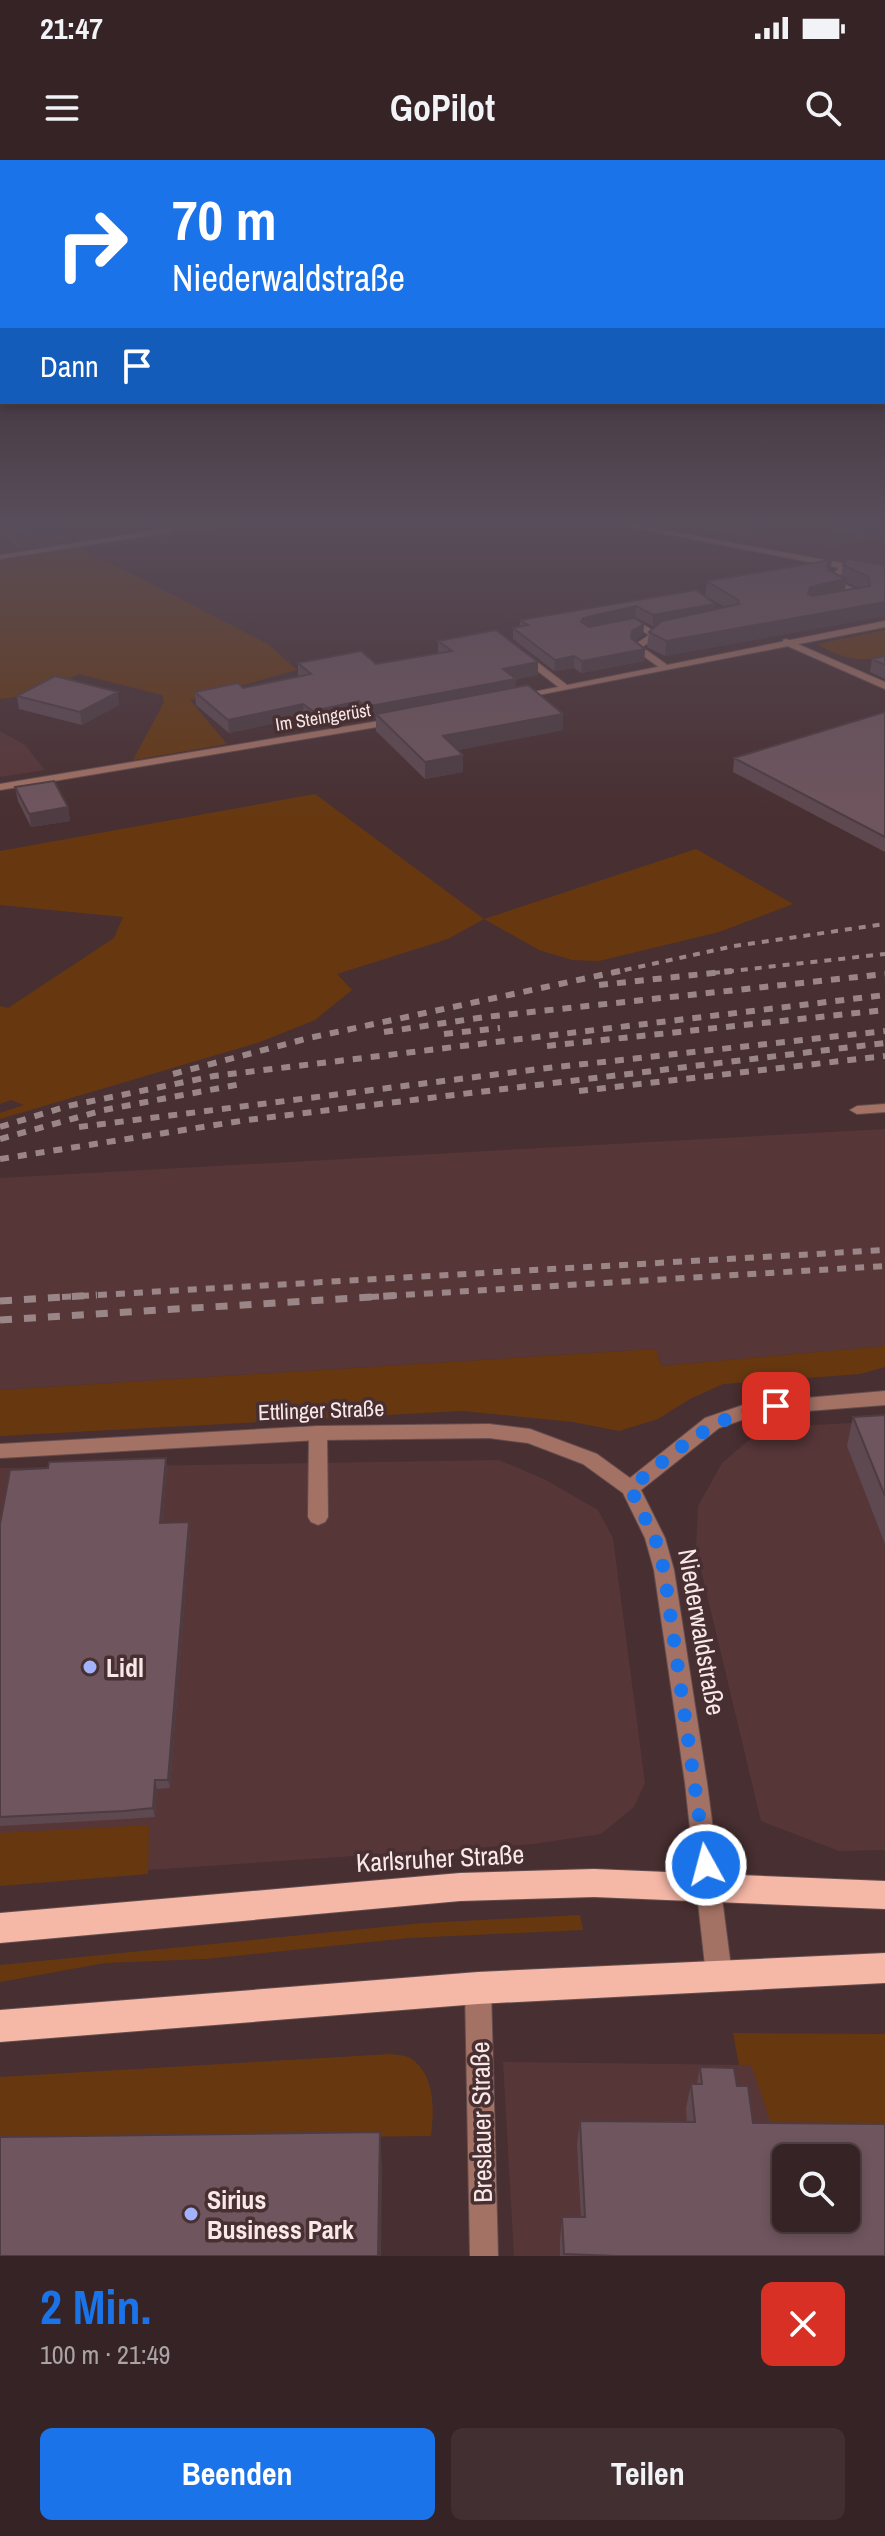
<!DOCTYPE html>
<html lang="de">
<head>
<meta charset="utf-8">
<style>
  :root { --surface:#362325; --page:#412f32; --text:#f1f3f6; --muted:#aaa4a7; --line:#504042; --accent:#1a73e8 }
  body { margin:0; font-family:"Archivo Narrow",sans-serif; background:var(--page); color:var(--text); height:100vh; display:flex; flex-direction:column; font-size:30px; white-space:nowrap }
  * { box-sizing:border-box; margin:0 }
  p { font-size:26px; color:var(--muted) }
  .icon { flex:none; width:44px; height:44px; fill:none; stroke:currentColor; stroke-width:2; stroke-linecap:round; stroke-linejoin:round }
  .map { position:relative; height:2096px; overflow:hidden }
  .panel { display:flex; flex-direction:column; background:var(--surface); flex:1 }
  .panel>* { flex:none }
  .hud { position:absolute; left:0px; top:0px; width:886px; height:244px; box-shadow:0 4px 12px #0003,0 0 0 2px var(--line); background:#1a73e8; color:#fff; overflow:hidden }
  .controls { position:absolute; left:772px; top:1984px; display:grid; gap:16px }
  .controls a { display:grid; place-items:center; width:88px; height:88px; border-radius:12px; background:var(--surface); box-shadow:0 4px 12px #0003,0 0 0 2px var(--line); font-size:40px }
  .pin { position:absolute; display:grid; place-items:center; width:68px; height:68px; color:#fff; margin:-34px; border-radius:16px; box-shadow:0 4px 12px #0006 }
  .me { position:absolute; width:88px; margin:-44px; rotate:353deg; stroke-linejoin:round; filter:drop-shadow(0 0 6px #0008) }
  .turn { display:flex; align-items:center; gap:28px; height:168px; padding:0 40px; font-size:36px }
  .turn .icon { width:104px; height:104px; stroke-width:2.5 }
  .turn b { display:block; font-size:56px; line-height:68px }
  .then { display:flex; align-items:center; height:76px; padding:0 40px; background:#0003; gap:16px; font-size:30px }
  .round { display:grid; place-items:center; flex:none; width:84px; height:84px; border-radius:12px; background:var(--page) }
  .headline { display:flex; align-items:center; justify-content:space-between; height:136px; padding:0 40px }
  h1 { font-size:48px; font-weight:700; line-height:60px; color:var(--accent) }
  .button { display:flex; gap:16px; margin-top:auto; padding:16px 40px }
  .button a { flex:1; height:92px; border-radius:12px; background:var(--accent); color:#fff; font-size:32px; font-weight:700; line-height:92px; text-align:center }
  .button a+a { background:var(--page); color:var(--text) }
  .status { display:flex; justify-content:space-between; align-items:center; height:56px; padding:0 40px; background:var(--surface); direction:ltr }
  .status svg { height:22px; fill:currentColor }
  header { display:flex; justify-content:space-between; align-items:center; height:104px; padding:0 40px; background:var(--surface); font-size:36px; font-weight:700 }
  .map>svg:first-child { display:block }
  .built { fill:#573638; fill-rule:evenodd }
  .green { fill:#673810 }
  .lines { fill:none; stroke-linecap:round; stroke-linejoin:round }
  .service-casing { stroke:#644d4e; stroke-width:2 }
  .minor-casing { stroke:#644d4e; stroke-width:2 }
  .tertiary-casing { stroke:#644d4e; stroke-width:2 }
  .primary-casing { stroke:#644d4e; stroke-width:2 }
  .service { fill:#a47264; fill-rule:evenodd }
  .minor { fill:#a47264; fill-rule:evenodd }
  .tertiary { fill:#a47264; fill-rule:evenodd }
  .primary { fill:#f5b7a6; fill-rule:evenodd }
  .rail-far2 { stroke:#9b8687; stroke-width:4; stroke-dasharray:7 7; stroke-linecap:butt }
  .rail-far1 { stroke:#9b8687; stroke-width:6; stroke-dasharray:9 9; stroke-linecap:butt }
  .rail { stroke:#9b8687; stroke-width:7; stroke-dasharray:12 12; stroke-linecap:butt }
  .wall { fill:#5f4951; fill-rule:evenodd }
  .shaded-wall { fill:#4e3c42 }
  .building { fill:#6f555e; stroke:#4e3c42; stroke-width:2; fill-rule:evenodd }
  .route { stroke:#1a73e8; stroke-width:14; stroke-dasharray:0 25.2 }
  .poi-dot { fill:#a3b2fd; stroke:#482f31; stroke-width:3 }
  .labels { text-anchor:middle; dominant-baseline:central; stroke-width:7; stroke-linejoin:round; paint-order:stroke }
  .far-street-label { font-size:18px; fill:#f9e8e8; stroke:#482f31 }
  .street-label { font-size:22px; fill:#f9e8e8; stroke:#482f31 }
  .near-street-label { font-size:26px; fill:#f9e8e8; stroke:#482f31 }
  .near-poi-label { font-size:26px; font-weight:bold; fill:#f9e8e8; stroke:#482f31; text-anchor:start }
</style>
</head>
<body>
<div class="status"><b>21:47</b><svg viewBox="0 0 49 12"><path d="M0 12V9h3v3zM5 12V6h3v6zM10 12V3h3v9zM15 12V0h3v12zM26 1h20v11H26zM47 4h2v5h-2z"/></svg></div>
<header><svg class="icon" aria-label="menu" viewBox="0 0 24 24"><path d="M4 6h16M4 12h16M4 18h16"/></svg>GoPilot<svg class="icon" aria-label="search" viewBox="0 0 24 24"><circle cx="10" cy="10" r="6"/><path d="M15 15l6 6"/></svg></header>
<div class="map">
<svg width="885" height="2096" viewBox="0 0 885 2096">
  <rect width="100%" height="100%" fill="#482f31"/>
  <path class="built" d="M 0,365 L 246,365 L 0,401 Z
    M 647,365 L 885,365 L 885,411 L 847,404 Z
    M 0,571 L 25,585 L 45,610 L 0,617 Z
    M 885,969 L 885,1186 L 661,1206 L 656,1189 L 0,1230 L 0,1018 Z
    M 885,1261 L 885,1690 L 839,1691 L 761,1661 L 696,1389 L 698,1346 L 722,1303 L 763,1268 Z
    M 499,1300 L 546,1320 L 598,1350 L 613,1378 L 645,1623 L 634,1647 L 601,1674 L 533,1684 L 0,1720 L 0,1308 Z
    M 503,1902 L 751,1905 L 885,1967 L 885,2096 L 514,2096 ZM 786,1998 L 846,1998 L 846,2058 L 786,2058 Z"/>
  <path class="green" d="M 81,388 L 268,484 L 297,510 L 190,540 L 227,584 L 133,600 L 164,542 L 162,535 L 79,514 L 38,534 L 0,539 L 0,401 Z
    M 885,470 L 885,496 C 860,503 840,498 817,484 Z
    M 315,634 L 484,759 L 696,689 L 793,744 L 719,772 L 599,801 L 572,800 L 539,790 L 484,759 L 448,779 L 337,814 L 352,830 L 315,860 L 260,882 L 0,959 L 0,953 L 24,945 L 11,940 L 0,944 L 0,846 L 8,848 L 114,778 L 123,757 L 0,745 L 0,691 Z
    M 885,1186 L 885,1207 L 860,1214 L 723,1224 L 690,1239 L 658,1259 L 619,1271 L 573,1262 L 462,1251 L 0,1276 L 0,1230 L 656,1189 L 661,1206 Z
    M 149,1665 L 148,1714 L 0,1726 L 0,1673 Z
    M 580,1755 L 583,1770 L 409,1778 L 205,1799 L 105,1803 L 0,1822 L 0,1805 L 424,1763 Z
    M 733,1873 L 885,1874 L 885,1967 L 772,1966 L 751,1905 L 739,1905 Z
    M 391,1894 C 396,1895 406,1895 410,1898 C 436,1914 434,1951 431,1976 L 0,1981 L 0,1917 Z"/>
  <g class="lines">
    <defs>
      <path id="service" d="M 191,365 L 205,365 L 194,368 Z
        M 169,368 L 172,372 L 0,399 L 0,395 Z
        M 841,406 L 848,408 L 836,420 L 865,434 L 865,438 L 854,439 L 854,435 L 828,423 L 828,419 Z
        M 636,460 L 660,475 L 642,487 L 666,504 L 666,508 L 660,508 L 631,487 L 649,475 L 634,466 L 625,468 L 620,465 Z
        M 786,479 L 885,522 L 885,529 L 783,484 L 783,480 Z
        M 518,492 L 524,492 L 567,525 L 567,529 L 561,529 L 518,496 Z
        M 885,944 L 885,952 L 857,954 L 850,950 L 857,946 Z
        M 318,1266 L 325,1268 L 327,1273 L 328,1357 L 325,1362 L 318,1365 L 311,1362 L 308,1357 L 309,1273 L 311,1268 Z
        M 478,1816 L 487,1819 L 491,1828 L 498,2096 L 470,2096 L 465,1828 L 469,1819 Z"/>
      <path id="minor" d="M 885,461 L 885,467 L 518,539 L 513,536 Z
        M 397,558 L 401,559 L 401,563 L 0,630 L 0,624 Z
        M 885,1231 L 885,1245 L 756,1255 L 719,1268 L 641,1330 L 665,1378 L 674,1410 L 707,1623 L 732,1815 L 728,1824 L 719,1827 L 710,1824 L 706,1815 L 685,1623 L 654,1410 L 645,1378 L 623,1333 L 583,1304 L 528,1283 L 489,1278 L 318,1280 L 0,1298 L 0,1284 L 318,1266 L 489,1264 L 530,1269 L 597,1294 L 630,1318 L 705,1258 L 749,1243 Z"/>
      <path id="tertiary" d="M 621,365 L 636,365 L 885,411 L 885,417 Z"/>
      <path id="primary" d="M 594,1709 L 885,1721 L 885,1749 L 594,1737 L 460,1741 L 0,1783 L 0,1753 L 460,1713 Z
        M 885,1793 L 885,1823 L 478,1844 L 0,1882 L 0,1850 L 478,1812 Z"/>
    </defs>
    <use href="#service" class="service-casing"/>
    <use href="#minor" class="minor-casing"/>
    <use href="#tertiary" class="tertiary-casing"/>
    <use href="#primary" class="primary-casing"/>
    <use href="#service" class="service"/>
    <use href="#minor" class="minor"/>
    <use href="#tertiary" class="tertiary"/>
    <use href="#primary" class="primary"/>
    <path class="rail-far2" d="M 611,813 L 734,786 L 885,764
      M 713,813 L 885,794"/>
    <path class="rail-far1" d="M 599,825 L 732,811
      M 384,872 L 485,857 L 885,814
      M 444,874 L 500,868
      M 547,886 L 885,850
      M 173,914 L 309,878 L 620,811
      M 579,931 L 885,896
      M 0,967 L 68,946 L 214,916 L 885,835
      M 79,967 L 539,909 L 885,871
      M 0,979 L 104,950 L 241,924
      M 0,999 L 247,960 L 885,883
      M 62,1137 L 885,1090
      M 370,1137 L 885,1106"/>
    <path class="rail" d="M 0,1141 L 97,1135
      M 0,1160 L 403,1135"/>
  </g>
  <path class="wall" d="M 0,365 L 68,365 L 70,381 L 19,389 L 0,373 Z
    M 679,365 L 771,365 L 751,377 Z
    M 843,405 L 885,405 L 885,456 L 665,496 L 647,487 L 649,472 L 657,465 L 653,466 L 635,457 L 610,463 L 644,464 L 643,475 L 634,481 L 645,489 L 644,501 L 581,513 L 574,508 L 554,511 L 513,479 L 513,468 L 520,467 L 520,460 L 696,430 L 715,444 L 714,449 L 725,447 L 705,436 L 707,421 L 831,411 L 841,417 ZM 846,422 L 859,428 L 845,430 Z
    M 438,481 L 538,502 L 538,515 L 516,519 L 515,528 L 563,554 L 563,570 L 458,590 L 463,612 L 425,619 L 376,571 L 376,558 L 366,560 L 360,554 L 314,564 L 304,557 L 229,573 L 196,545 L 195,532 L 243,528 L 300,517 L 298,516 L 298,503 L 376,504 L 438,493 Z
    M 885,496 L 885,519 L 870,512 L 872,499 Z
    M 17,536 L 119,545 L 82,565 L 19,549 Z
    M 885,552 L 885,692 L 733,612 L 734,598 Z
    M 15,627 L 68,647 L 70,661 L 31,667 L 18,641 Z
    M 885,1255 L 885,1384 L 847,1286 L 853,1257 Z
    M 167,1307 L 162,1363 L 190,1371 L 170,1628 L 157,1629 L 155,1657 L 126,1659 L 0,1666 L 0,1364 Z
    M 700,1907 L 737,1926 L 753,1963 L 885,2096 L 560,2096 L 560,2080 L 562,2057 L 581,2057 L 577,1985 L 580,1961 L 687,1962 L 686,1948 L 691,1924 L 697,1924 Z"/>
  <path class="shaded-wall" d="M 56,365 L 68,365 L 70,381 L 19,389 L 17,371 Z
    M 139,365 L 166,365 L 139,369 Z
    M 752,365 L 771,365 L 751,377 Z
    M 881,365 L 885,365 L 885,378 L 824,390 L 826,375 Z
    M 832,400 L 830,414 L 825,419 L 827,405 Z
    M 846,419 L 844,434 L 808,441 L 808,434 L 810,427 Z
    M 885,442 L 885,456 L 665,496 L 666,481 Z
    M 715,444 L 714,455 L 653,466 L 653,455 Z
    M 636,446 L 635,457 L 582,469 L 581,462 L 583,458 Z
    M 644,464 L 643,475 L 631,482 L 630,489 L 632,471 Z
    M 645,489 L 644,501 L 581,513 L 582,501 Z
    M 574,496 L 574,508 L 554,511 L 555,500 Z
    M 538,502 L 538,515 L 516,519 L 515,532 L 376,554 L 376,558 L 366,560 L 365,547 L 503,509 Z
    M 118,532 L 119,545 L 82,565 L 80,552 Z
    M 359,541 L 360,554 L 314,564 L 313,551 Z
    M 303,544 L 304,557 L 229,573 L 228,560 Z
    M 563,554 L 563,570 L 443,593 L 443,576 Z
    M 463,595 L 463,612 L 425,619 L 425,602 Z
    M 68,647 L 70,661 L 31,667 L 29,654 Z
    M 166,1298 L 167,1307 L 161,1372 L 160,1363 Z
    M 189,1362 L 190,1371 L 170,1628 L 168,1620 Z
    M 155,1620 L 157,1629 L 155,1657 L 153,1648 Z
    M 380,1972 L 382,2008 L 381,2096 L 378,2096 Z"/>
  <path class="building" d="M 9,365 L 56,365 L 17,371 Z
    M 842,365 L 881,365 L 826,375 Z
    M 849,399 L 885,405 L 885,442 L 666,481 L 649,472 L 662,461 L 739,444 L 738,440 L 707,421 L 832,400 L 827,405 L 828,410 L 846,419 L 810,427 L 808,434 L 812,436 L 870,426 L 869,417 L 843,405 Z
    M 696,430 L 715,444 L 653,455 L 636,446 L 583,458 L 581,462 L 589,467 L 634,458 L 644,464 L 632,471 L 631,478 L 645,489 L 582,501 L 574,496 L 555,500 L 513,468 L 528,465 L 520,460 Z
    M 496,470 L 538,502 L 503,509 L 516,519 L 365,547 L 359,541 L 313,551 L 303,544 L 228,560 L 195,532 L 238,523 L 243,528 L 311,514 L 298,503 L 361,491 L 376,504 L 452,491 L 438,481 Z
    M 885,496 L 885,505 L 872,499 Z
    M 55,516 L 118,532 L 80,552 L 17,536 Z
    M 528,525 L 563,554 L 443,576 L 463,595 L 425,602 L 376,554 Z
    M 885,552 L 885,677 L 734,598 Z
    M 54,621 L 68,647 L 29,654 L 15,627 Z
    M 885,1255 L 885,1336 L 853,1257 Z
    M 166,1298 L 160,1363 L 189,1362 L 168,1620 L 155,1620 L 153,1648 L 124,1651 L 0,1657 L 0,1364 L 10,1310 L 48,1308 L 49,1302 Z
    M 700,1907 L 734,1908 L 737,1926 L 748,1926 L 753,1963 L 885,1964 L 885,2096 L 616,2096 L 564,2094 L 562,2057 L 585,2057 L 580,1961 L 695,1962 L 691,1924 L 702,1924 ZM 786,1998 L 846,1998 L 846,2058 L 786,2058 Z
    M 380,1972 L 378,2096 L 0,2096 L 0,1977 Z"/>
  <linearGradient id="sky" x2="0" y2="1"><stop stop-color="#281a1b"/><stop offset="0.55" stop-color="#584d5a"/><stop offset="1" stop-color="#584d5a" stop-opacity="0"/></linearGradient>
  <rect width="885" height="658" fill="url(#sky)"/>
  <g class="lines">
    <path class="route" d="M 706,1705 L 664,1410 L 655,1378 L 630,1328 C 676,1292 716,1251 776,1246"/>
  </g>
  <g class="poi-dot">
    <circle cx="90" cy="1507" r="8"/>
    <circle cx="191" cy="2054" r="8"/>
  </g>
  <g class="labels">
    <g class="far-street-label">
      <text transform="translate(323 557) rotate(-9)">Im Steingerüst</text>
    </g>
    <g class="street-label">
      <text transform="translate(321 1250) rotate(-2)">Ettlinger Straße</text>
    </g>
    <g class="near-street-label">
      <text transform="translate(702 1472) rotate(80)">Niederwaldstraße</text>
      <text transform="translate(440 1698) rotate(-3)">Karlsruher Straße</text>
      <text transform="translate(481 1962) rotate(-91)">Breslauer Straße</text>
    </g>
    <g class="near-poi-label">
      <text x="106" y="1507">Lidl</text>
      <text x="207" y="2039">Sirius<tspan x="207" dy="30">Business Park</tspan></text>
    </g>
  </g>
</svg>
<div class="controls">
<a><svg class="icon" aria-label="search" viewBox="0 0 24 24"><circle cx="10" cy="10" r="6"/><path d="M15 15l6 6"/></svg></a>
</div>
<div class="pin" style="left:776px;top:1246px;background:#d93025"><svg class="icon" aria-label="arrive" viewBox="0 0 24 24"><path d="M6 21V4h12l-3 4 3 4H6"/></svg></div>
<svg class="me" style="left:706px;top:1705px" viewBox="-20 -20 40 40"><circle r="17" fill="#1a73e8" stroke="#fff" stroke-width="3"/><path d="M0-11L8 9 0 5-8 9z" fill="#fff"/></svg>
<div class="hud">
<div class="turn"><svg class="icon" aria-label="right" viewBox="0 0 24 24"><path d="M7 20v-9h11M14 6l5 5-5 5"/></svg><div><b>70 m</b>Niederwaldstraße</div></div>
<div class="then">Dann<svg class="icon" aria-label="arrive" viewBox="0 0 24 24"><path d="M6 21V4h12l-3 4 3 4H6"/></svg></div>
</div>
</div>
<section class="panel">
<div class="headline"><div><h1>2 Min.</h1><p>100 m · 21:49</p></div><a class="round" style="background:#d93025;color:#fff"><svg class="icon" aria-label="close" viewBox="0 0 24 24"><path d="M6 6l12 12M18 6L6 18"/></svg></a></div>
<div class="button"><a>Beenden</a><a>Teilen</a></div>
</section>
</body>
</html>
